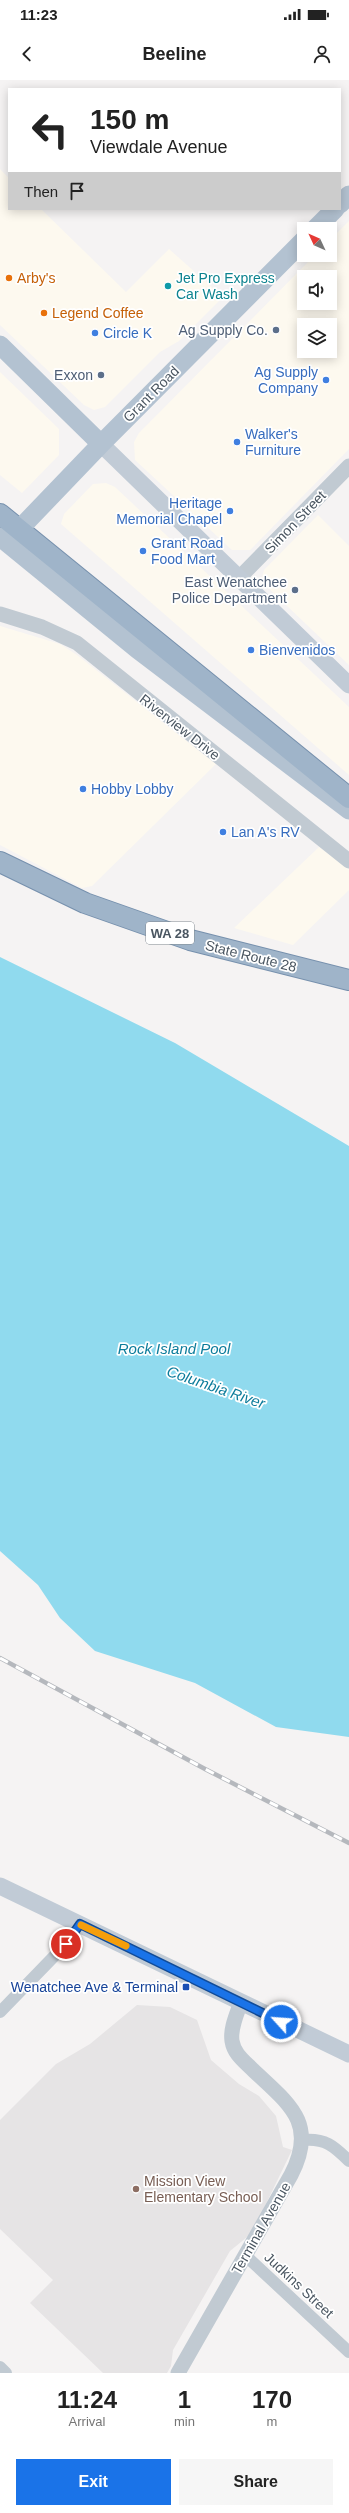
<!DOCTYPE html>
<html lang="en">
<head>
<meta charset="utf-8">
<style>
  :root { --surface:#fff; --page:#f6f6f6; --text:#222; --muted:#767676; --accent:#1a73e8 }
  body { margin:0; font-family:Arial,sans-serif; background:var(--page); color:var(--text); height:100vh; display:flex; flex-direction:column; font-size:15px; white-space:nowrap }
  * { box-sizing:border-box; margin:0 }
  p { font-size:13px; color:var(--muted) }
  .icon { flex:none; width:22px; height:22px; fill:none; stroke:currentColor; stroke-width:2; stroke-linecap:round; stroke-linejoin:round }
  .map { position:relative; height:2293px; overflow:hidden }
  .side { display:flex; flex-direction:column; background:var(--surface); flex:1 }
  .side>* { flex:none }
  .hud { position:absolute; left:8px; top:8px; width:333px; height:122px; border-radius:0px; box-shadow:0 2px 10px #0003; background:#fff; color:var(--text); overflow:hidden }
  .needle { width:26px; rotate:314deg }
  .buttons { position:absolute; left:297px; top:142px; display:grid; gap:8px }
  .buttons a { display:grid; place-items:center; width:40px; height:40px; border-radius:0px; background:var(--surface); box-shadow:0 2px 10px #0003; font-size:20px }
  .pin { position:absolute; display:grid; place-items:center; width:34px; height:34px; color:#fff; margin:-17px; border:2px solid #fff; border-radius:50%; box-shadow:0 1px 4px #0007 }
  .me { position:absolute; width:44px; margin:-22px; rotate:296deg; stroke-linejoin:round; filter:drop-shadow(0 0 3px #0008) }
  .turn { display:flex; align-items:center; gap:14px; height:84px; padding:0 16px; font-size:18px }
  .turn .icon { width:52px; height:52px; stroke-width:2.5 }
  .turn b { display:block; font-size:28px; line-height:34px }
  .then { display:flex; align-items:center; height:38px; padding:0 16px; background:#0003; gap:8px; font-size:15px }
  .eta { display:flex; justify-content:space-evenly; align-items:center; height:68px; text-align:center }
  .eta b { font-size:24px; font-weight:700; line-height:28px }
  .cta { display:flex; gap:8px; margin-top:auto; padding:8px 16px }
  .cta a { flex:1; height:46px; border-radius:0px; background:var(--accent); color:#fff; font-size:16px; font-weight:700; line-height:46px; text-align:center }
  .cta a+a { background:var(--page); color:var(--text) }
  .status { display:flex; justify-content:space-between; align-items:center; height:28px; padding:0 20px; background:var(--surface); direction:ltr }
  .status svg { height:11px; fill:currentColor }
  header { display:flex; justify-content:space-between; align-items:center; height:52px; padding:0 16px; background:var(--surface); font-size:18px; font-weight:700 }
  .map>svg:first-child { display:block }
  .commercial { fill:#fdf9ef; fill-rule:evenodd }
  .education { fill:#e6e4e5 }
  .water { fill:#90daee }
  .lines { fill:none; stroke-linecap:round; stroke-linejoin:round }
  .trunk-casing { stroke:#7690ad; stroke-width:22 }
  .minor { stroke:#c1cad2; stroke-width:12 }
  .tertiary { stroke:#c1cad2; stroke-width:15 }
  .secondary { stroke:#c1cbd6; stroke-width:17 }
  .primary { stroke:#b3c2d1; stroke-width:19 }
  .trunk { stroke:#9fb4c9; stroke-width:20 }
  .rail-casing { stroke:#b5b8bd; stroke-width:4.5 }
  .rail { stroke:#fff; stroke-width:3; stroke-dasharray:9; stroke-linecap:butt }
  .route-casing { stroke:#114b97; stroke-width:10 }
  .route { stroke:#1a73e8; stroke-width:7 }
  .slow { stroke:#f59e0b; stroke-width:7 }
  .food-dot { fill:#e8710a; stroke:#fff; stroke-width:1.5 }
  .culture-dot { fill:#0f9aa8; stroke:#fff; stroke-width:1.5 }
  .service-dot { fill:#5c6f8a; stroke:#fff; stroke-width:1.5 }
  .shop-dot { fill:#3f7fe0; stroke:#fff; stroke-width:1.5 }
  .transit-dot { fill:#1a4fb4; stroke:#fff; stroke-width:1.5 }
  .education-dot { fill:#8d6e63; stroke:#fff; stroke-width:1.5 }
  .labels { text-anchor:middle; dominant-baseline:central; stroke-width:3.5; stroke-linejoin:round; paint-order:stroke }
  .shield { fill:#fff; stroke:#808990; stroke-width:1 }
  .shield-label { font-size:13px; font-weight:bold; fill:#4a5661 }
  .food-label { font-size:14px; fill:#c56008; stroke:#fff; text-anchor:start }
  .culture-label { font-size:14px; fill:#0d838f; stroke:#fff; text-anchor:start }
  .service-label { font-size:14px; fill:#4e5e75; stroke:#fff; text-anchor:end }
  .shop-label { font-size:14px; fill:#366cbe; stroke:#fff; text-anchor:start }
  .street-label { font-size:14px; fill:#4a5661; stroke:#fff }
  .transit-label { font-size:14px; fill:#164399; stroke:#fff; text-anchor:end }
  .education-label { font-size:14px; fill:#785e54; stroke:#fff; text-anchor:start }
  .water-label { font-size:15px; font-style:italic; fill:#0c7c9b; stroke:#fff }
</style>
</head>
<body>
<div class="status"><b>11:23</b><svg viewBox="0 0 49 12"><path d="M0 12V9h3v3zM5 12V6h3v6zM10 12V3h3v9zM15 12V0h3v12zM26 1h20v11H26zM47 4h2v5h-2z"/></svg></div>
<header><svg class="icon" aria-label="back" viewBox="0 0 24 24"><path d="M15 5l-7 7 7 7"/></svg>Beeline<svg class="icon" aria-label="person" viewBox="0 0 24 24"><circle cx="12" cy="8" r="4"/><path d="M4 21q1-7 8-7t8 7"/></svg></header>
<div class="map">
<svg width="349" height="2293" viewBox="0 0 349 2293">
  <rect width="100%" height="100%" fill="#f5f3f3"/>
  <path class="commercial" d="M 0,89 L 9,98 L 9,129 L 41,129 L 126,212 L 169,169 L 223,217 L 179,261 L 160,272 L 105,327 L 94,330 L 84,325 L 0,245 Z
    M 349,141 L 349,369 L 250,470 L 232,470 L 135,380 L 134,362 L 139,353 L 315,175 L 330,175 L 330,160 ZM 304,197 L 330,197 L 330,223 L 304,223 ZM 304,245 L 330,245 L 330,271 L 304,271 Z
    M 0,292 L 59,349 L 59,375 L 22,413 L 0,395 Z
    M 106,403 L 115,407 L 349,627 L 349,695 L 61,444 L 64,434 L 93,404 Z
    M 318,435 L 349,466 L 349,585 L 264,504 L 262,497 L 264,490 Z
    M 0,546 L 60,564 L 77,575 L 216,684 L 92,806 L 82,808 L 0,765 Z
    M 319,767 L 349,789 L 349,810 L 293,865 L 234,848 Z"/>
  <path class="education" d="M 137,1925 L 170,1927 L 197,1940 L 211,1980 L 239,2004 L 259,2016 L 276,2036 L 283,2067 L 292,2070 L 252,2153 L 230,2171 L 173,2270 L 171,2286 L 167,2293 L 103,2293 L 30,2223 L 53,2200 L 0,2149 L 0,2040 L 56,1984 L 90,1964 Z"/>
  <path class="water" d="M 0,877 L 175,963 L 349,1066 L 349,1657 L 276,1647 L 195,1603 L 95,1571 L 60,1538 L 38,1505 L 0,1471 Z"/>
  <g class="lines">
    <defs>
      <path id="trunk" d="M 0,434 L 349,718
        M 0,782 L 85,823 L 190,860 L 349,900"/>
    </defs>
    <use href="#trunk" class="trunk-casing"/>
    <path class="minor" d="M 0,1932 L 66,1864 L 80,1844
      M 303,2060 C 325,2058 334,2066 349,2081
      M 246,2176 L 349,2272
      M 0,2287 L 6,2293"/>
    <path class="tertiary" d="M 240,497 L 349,386
      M 0,534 L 42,547 L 77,563 L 349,781
      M 178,2293 L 291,2095 C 318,2043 289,2024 253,1990 C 244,1981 234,1974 232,1961 C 230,1948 237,1934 241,1922"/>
    <path class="secondary" d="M 101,364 L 349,605
      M 0,1806 L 349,1974"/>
    <path class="primary" d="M 340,124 L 349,115
      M 315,149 L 335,129
      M 0,265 L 101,364
      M 0,457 L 137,569 L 349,730
      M 8,461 L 101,364 L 304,160"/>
    <use href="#trunk" class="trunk"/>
    <defs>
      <path id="rail" d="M 0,1578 L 205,1689 L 349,1763"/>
    </defs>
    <use href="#rail" class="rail-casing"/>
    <use href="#rail" class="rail"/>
  </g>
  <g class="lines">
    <defs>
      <path id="route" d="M 66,1864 L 80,1844 L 281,1942"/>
    </defs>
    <use href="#route" class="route-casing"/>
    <use href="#route" class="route"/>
    <path class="slow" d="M 81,1845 L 126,1866"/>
  </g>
  <g class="food-dot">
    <circle cx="9" cy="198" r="4"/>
    <circle cx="44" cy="233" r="4"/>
  </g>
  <circle class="culture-dot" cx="168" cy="206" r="4"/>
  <g class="service-dot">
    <circle cx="276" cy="250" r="4"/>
    <circle cx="101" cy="295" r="4"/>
    <circle cx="295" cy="510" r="4"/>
  </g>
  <g class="shop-dot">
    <circle cx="95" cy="253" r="4"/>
    <circle cx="326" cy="300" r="4"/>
    <circle cx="237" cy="362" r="4"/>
    <circle cx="230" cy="431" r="4"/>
    <circle cx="143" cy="471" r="4"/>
    <circle cx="251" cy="570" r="4"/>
    <circle cx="83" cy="709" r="4"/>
    <circle cx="223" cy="752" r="4"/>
  </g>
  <rect class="transit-dot" x="182" y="1903" width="8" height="8" rx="2"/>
  <circle class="education-dot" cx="136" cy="2109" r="4"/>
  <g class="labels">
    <rect class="shield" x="146" y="842" width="48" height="22" rx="3"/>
    <g class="shield-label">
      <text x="170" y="853">WA 28</text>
    </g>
    <g class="food-label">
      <text x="17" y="198">Arby's</text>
      <text x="52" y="233">Legend Coffee</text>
    </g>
    <g class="culture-label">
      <text x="176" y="198">Jet Pro Express<tspan x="176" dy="16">Car Wash</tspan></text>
    </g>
    <g class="service-label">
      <text x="268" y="250">Ag Supply Co.</text>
      <text x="93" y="295">Exxon</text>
      <text x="287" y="502">East Wenatchee<tspan x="287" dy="16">Police Department</tspan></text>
    </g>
    <g class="shop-label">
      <text x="103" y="253">Circle K</text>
      <text x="318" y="292" text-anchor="end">Ag Supply<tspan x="318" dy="16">Company</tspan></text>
      <text x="245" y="354">Walker's<tspan x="245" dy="16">Furniture</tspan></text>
      <text x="222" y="423" text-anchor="end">Heritage<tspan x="222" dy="16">Memorial Chapel</tspan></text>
      <text x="151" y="463">Grant Road<tspan x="151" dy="16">Food Mart</tspan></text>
      <text x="259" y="570">Bienvenidos</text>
      <text x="91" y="709">Hobby Lobby</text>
      <text x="231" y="752">Lan A's RV</text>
    </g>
    <g class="street-label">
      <text transform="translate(151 314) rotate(-45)">Grant Road</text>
      <text transform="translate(295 442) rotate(-46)">Simon Street</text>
      <text transform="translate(180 647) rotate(38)">Riverview Drive</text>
      <text transform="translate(251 876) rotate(14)">State Route 28</text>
      <text transform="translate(261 2148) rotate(-60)">Terminal Avenue</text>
      <text transform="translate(299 2205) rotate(43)">Judkins Street</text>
    </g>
    <g class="transit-label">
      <text x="178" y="1907">Wenatchee Ave &amp; Terminal</text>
    </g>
    <g class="education-label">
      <text x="144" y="2101">Mission View<tspan x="144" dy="16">Elementary School</tspan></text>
    </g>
    <g class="water-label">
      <text x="174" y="1268">Rock Island Pool</text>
      <text transform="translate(216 1307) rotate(19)">Columbia River</text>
    </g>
  </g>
</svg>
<div class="buttons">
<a><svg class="needle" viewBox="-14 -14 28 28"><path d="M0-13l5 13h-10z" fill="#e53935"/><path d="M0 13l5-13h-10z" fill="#767676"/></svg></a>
<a><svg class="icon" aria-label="sound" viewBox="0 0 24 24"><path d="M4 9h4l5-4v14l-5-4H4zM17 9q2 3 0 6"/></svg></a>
<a><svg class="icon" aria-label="layers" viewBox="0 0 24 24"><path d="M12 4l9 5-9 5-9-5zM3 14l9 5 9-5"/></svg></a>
</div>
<div class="pin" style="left:66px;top:1864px;background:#d93025"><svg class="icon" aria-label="arrive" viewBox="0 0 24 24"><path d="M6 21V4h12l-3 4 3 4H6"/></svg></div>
<svg class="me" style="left:281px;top:1942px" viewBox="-20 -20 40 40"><circle r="17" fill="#1a73e8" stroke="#fff" stroke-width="3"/><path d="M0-11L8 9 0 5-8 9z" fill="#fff"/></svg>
<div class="hud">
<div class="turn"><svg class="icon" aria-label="left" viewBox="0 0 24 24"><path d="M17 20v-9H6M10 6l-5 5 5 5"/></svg><div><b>150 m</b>Viewdale Avenue</div></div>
<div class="then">Then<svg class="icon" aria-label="arrive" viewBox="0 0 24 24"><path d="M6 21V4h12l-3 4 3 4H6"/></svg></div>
</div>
</div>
<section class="side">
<div class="eta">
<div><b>11:24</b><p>Arrival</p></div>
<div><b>1</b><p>min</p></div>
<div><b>170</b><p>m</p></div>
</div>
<div class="cta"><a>Exit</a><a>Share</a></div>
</section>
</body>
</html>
